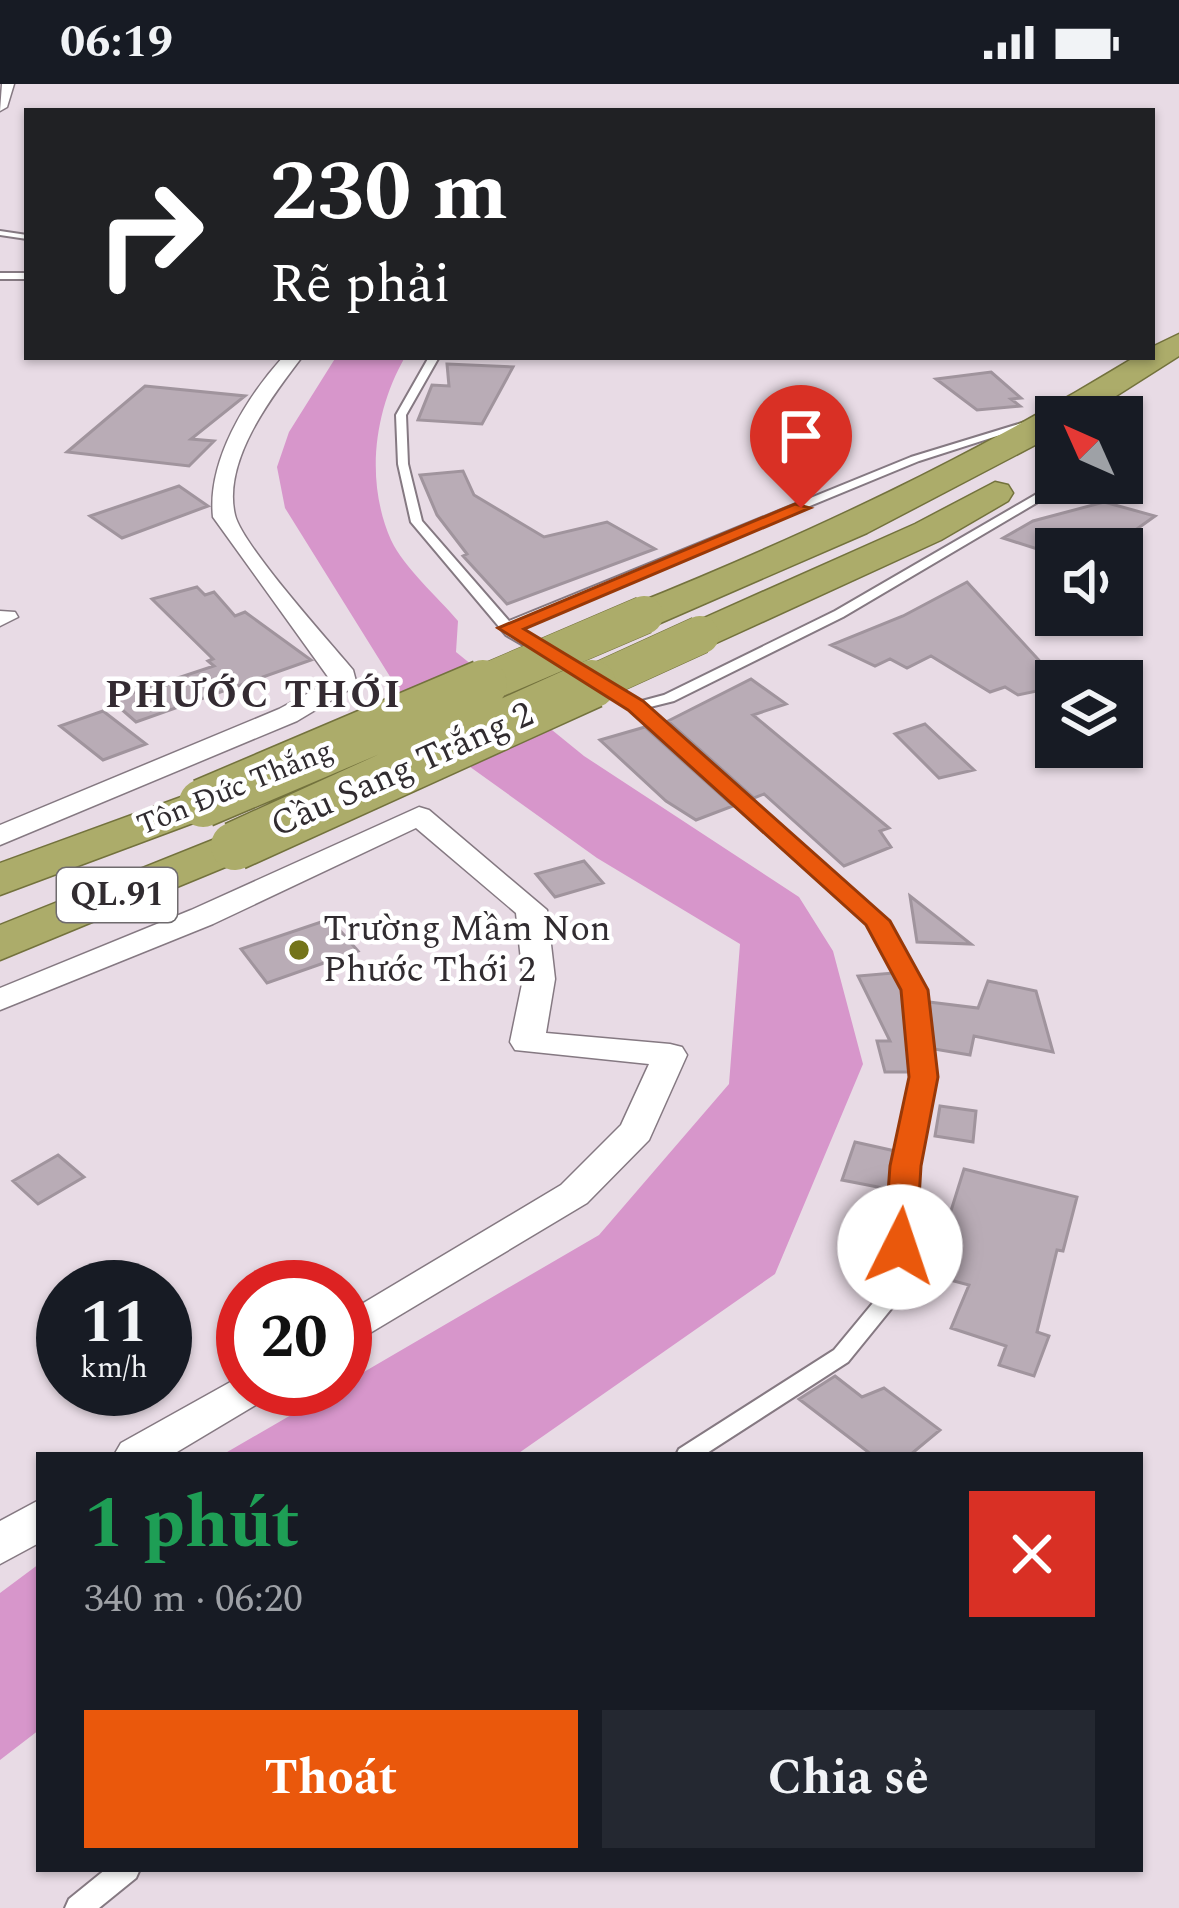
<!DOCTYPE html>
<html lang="vi">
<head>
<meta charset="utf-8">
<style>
  :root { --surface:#171b24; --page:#242831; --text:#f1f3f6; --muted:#9ea1a6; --accent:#ea580c }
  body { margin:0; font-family:Spectral,serif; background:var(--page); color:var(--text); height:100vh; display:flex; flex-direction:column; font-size:45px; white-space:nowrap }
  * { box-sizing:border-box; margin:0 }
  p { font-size:39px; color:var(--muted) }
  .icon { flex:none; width:66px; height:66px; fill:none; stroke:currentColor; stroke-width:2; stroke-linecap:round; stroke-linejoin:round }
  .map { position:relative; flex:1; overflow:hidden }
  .side { position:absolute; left:36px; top:1368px; width:1107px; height:420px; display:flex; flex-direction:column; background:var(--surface); border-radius:0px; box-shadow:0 3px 9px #0004 }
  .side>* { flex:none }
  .banner { position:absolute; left:24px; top:24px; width:1131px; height:252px; border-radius:0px; box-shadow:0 3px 9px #0004; background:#202124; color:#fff; overflow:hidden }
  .needle { width:78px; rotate:315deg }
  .buttons { position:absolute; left:1035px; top:312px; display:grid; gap:24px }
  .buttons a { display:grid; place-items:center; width:108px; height:108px; border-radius:0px; background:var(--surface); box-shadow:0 3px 9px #0004; font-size:60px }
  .speed { position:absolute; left:36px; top:1176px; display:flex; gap:24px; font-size:60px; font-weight:700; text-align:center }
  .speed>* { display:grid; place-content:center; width:156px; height:156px; border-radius:50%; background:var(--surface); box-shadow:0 3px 9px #0004; line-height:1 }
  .speed small { font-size:30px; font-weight:400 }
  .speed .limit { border:18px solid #d22; background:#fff; color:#111 }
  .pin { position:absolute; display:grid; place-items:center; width:102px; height:102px; color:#fff; margin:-123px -51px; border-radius:50% 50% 50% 0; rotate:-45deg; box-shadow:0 0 12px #0007 }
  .pin .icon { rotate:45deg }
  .me { position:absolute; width:132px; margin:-66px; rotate:4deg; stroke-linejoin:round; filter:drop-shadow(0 0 9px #0008) }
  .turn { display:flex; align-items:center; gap:42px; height:252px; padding:0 48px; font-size:54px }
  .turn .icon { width:156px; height:156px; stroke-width:2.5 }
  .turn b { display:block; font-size:84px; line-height:102px }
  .round { display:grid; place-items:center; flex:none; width:126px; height:126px; border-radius:0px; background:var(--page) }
  .headline { display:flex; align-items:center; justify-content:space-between; height:204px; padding:0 48px }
  h1 { font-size:72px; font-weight:700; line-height:90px; color:#1e9e55 }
  .button { display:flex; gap:24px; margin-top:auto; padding:24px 48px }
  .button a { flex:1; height:138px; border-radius:0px; background:var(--accent); color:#fff; font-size:48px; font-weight:700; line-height:138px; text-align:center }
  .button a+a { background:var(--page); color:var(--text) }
  .status { display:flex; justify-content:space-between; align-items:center; height:84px; padding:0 60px; background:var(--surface); direction:ltr }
  .status svg { height:33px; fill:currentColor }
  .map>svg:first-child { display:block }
  .water { fill:#d796cb }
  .building { fill:#b9acb6; stroke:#a0949d; stroke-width:3 }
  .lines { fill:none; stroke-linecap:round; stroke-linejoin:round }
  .service-casing { stroke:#857982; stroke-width:4 }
  .minor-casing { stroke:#857982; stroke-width:3 }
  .trunk-casing { stroke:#73723d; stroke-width:3 }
  .service { fill:#fff; fill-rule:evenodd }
  .minor { fill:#fff; fill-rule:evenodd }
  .trunk { fill:#acac6a; fill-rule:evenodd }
  .trunk-bridge-far1-casing { stroke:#73723d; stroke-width:39; stroke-linecap:butt }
  .trunk-bridge-casing { stroke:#73723d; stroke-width:51; stroke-linecap:butt }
  .trunk-bridge-far1 { stroke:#acac6a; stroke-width:38 }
  .trunk-bridge { stroke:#acac6a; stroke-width:48 }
  .route { fill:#ea580c; stroke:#983908; stroke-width:3 }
  .poi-dot { fill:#74741a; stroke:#fff; stroke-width:4.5 }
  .labels { text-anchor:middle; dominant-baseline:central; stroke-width:9; stroke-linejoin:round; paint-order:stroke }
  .far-street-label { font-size:30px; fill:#312c30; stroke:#fff }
  .shield { fill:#fff; stroke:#6f6b6e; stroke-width:3 }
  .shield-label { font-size:33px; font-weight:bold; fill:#312c30 }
  .street-label { font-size:36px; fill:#312c30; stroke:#fff }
  .poi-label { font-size:36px; fill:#312c30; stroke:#fff; text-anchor:start }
  .far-district-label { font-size:39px; font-weight:bold; letter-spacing:3px; fill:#342b32; stroke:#fff }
</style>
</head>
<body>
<div class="status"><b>06:19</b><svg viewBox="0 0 49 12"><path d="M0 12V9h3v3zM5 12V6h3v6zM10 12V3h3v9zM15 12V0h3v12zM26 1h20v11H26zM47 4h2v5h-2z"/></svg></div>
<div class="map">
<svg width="1179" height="1824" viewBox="0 0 1179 1824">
  <rect width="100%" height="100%" fill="#e8dbe5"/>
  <path class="water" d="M 336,273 L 405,273 C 374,327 365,397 391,456 C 404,484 438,513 458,537 L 456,568 L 584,672 L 799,813 L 833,867 L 863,980 L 775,1190 L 516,1371 L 222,1371 L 336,1305 L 345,1305 L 345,1299 L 599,1151 L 729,1000 L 740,860 L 597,774 L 427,652 L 285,424 L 277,383 L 289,348 Z
    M 39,1480 L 39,1646 L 0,1676 L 0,1509 Z"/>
  <path class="building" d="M 447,280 L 513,283 L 482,340 L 418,336 L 432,301 L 449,302 Z
    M 991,288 L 1021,314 L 1011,315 L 1020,322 L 977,326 L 936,295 Z
    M 145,302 L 245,312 L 191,355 L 214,357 L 189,382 L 67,368 Z
    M 463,387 L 474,411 L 544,453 L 607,438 L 655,465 L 507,520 L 463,472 L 467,470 L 437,431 L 420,391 Z
    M 179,402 L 208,422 L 122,454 L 90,432 Z
    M 1104,418 L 1155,432 L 1109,465 L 1056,465 L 1056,471 L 1003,454 L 1033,437 Z
    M 967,498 L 1058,597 L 1056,603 L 1018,611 L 1005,603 L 990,608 L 931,572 L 907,584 L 890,575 L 875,582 L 831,561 L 903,532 Z
    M 197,503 L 205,511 L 214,508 L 235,532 L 245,528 L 311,576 L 136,638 L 111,616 L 214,582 L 208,577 L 213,575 L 152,515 Z
    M 751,595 L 786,620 L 753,631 L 889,744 L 880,747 L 891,763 L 844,782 L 764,710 L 754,714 L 668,637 Z
    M 103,627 L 146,660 L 103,676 L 60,642 Z
    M 925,640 L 974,686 L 939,694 L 895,650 Z
    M 645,643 L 733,722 L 696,736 L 666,717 L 600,656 Z
    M 584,777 L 603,799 L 555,813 L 536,790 Z
    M 910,812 L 971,860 L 917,858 Z
    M 330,835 L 358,867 L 267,899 L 241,865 Z
    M 893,889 L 903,907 L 909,988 L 885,988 L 877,957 L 890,957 L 858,892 Z
    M 988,897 L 1036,907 L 1053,968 L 974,952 L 970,971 L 934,965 L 929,918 L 978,924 Z
    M 940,1022 L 976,1027 L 973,1058 L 935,1052 Z
    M 855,1058 L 895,1067 L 888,1105 L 842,1096 Z
    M 58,1071 L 84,1093 L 38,1120 L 13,1097 Z
    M 964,1085 L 1077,1113 L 1063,1167 L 1057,1166 L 1037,1248 L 1049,1252 L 1034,1292 L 999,1281 L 1006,1262 L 951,1244 L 969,1201 L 931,1191 Z
    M 835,1292 L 862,1313 L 884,1304 L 940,1346 L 910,1371 L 872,1371 L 799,1315 Z"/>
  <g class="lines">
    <defs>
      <path id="service" d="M 0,147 L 27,151 L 27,155 L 0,151 Z
        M 0,189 L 27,189 L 27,195 L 0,195 Z
        M 429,273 L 439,273 L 406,331 L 408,380 L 422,437 L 509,537 L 911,373 L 1025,338 L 1034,340 L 919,377 L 516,543 L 516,546 L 554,569 L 555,572 L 549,576 L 506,551 L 411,438 L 398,380 L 396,331 Z
        M 1056,394 L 1056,399 L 1060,399 L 1043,415 L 843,533 L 674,617 L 646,624 L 883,834 L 923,906 L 932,993 L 915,1082 L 907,1204 L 904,1209 L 848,1278 L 704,1371 L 676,1371 L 679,1365 L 834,1266 L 887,1202 L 897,1082 L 914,993 L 907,906 L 871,839 L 631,625 L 589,601 L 591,598 L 601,598 L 638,618 L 664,611 L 835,527 L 1035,411 Z
        M 106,1785 L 140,1785 L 136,1794 L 99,1824 L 65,1824 L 69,1815 Z"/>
      <path id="minor" d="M 2,0 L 14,0 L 7,23 L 0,27 Z
        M 283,273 L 302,273 C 272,312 222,377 235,431 C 242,461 329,557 353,586 L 357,601 L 297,637 L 0,761 L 0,741 L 279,625 L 331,597 L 213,433 C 207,377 246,314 283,273 Z
        M 0,527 L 15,528 L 18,533 L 0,542 Z
        M 419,723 L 429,726 L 547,826 L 555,895 L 546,949 L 670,960 L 682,963 L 687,971 L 649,1056 L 587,1119 L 345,1264 L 345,1230 L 561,1101 L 621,1041 L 649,980 L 515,966 L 510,958 L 523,895 L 516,829 L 416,744 L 213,840 L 0,926 L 0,904 L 191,826 Z
        M 243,1291 L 243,1305 L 270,1305 L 264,1316 L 172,1371 L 114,1371 L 121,1359 Z
        M 39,1416 L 39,1459 L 0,1480 L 0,1437 Z"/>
      <path id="trunk" d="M 1179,250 L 1179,272 L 1083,333 L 1056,333 L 1056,350 L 867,449 L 658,540 L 630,540 L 624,531 L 630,522 C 811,449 968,375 1135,273 L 1152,273 L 1152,263 Z
        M 995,398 L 1008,401 L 1013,409 L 1008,417 L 941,456 L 714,560 L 686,560 L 680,551 L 686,542 L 915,440 Z
        M 203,705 L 220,709 L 227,719 L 220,729 L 0,811 L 0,779 Z
        M 235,747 L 252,752 L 259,762 L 252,772 L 0,876 L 0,841 Z"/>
    </defs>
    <use href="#service" class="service-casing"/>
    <use href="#minor" class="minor-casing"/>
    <use href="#trunk" class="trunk-casing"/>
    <use href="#service" class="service"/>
    <use href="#minor" class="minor"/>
    <use href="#trunk" class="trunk"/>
    <defs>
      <path id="trunk-bridge-far1" d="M 476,603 L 644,531
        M 586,603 L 700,551"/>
      <path id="trunk-bridge" d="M 203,719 L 483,600
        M 235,762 L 592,600"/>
    </defs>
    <use href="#trunk-bridge-far1" class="trunk-bridge-far1-casing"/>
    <use href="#trunk-bridge" class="trunk-bridge-casing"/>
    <use href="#trunk-bridge-far1" class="trunk-bridge-far1"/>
    <use href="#trunk-bridge" class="trunk-bridge"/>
  </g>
  <path class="route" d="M 795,420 L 810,424 L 524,545 L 643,617 L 890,837 L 928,906 L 938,993 L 921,1082 L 916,1163 L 911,1172 L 888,1172 L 884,1163 L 890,1082 L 909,993 L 901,906 L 866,841 L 628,626 L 498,544 Z"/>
  <circle class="poi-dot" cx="299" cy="866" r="12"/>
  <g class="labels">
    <g class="far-street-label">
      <text transform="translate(235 704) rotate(-22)">Tôn Đức Thắng</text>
    </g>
    <rect class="shield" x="57" y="784" width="120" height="54" rx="9"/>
    <g class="shield-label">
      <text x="117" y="811">QL.91</text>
    </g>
    <g class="street-label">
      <text transform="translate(402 686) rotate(-24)">Cầu Sang Trắng 2</text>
    </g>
    <g class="poi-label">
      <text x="323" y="845">Trường Mầm Non<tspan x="323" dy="41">Phước Thới 2</tspan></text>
    </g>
    <g class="far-district-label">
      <text x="254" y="611">PHƯỚC THỚI</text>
    </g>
  </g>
</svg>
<div class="buttons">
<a><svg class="needle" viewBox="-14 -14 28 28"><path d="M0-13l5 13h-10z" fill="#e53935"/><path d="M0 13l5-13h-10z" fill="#9ea1a6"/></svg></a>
<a><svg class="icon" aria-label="sound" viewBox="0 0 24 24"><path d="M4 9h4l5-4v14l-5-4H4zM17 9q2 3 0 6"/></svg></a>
<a><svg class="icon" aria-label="layers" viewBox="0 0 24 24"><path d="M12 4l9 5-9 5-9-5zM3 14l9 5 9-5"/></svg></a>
</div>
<div class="speed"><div>11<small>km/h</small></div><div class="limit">20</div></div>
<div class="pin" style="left:801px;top:424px;background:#d93025"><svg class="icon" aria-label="arrive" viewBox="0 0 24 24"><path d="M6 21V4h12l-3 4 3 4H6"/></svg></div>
<svg class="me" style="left:900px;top:1163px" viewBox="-20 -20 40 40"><circle r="19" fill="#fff"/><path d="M0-13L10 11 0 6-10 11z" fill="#ea580c"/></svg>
<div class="banner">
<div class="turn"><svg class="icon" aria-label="right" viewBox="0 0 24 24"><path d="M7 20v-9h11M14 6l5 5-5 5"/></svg><div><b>230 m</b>Rẽ phải</div></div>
</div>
<section class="side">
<div class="headline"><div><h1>1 phút</h1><p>340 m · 06:20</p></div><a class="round" style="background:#d93025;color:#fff"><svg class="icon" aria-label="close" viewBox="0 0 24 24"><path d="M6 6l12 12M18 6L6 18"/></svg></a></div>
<div class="button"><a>Thoát</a><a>Chia sẻ</a></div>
</section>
</div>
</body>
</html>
